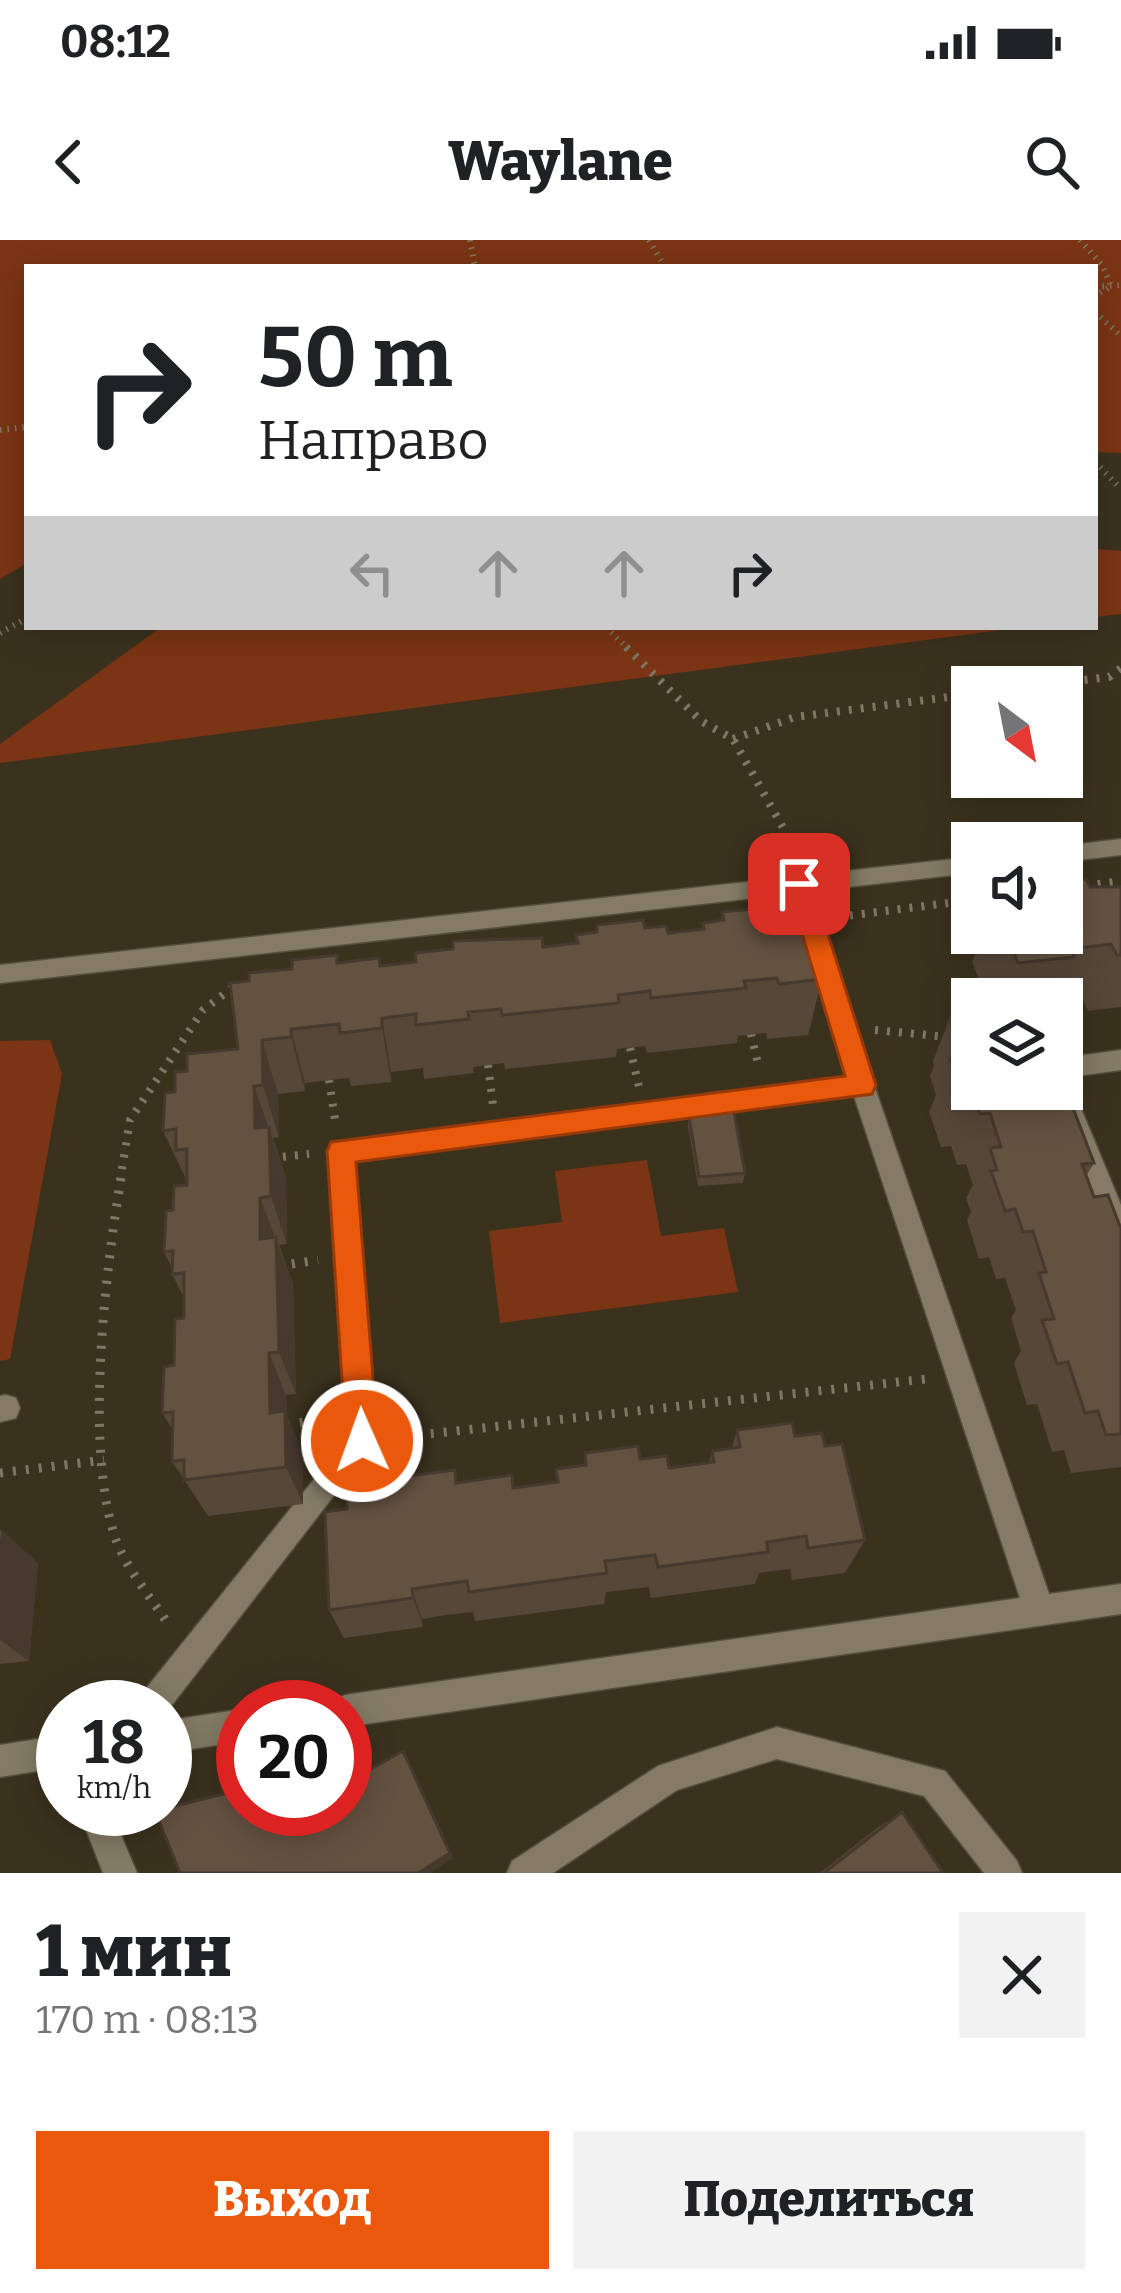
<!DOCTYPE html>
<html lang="ru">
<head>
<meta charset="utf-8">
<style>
  :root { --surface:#fff; --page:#f2f2f2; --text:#202124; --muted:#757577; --accent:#ea580c }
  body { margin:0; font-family:Bitter,serif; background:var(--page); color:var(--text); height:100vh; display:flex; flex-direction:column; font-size:45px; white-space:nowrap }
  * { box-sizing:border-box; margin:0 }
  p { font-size:39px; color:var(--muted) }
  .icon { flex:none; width:66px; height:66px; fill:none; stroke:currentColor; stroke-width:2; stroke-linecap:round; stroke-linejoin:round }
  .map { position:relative; height:1633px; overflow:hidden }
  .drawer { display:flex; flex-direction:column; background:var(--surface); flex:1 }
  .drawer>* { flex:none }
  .hud { position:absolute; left:24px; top:24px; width:1074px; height:366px; border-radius:0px; box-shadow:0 6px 30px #0003; background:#fff; color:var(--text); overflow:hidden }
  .needle { width:78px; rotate:148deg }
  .tools { position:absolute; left:951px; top:426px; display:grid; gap:24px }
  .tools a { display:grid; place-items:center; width:132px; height:132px; border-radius:0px; background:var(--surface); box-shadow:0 6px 30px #0003; font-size:60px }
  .speed { position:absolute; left:36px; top:1440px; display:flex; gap:24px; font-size:60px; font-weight:700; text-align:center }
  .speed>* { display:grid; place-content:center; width:156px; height:156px; border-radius:50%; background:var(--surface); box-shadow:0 6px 30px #0003; line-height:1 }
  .speed small { font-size:30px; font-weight:400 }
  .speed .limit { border:18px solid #d22; background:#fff; color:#111 }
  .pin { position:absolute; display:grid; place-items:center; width:102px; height:102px; color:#fff; margin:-51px; border-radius:24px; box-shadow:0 6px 18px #0006 }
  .me { position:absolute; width:132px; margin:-66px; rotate:358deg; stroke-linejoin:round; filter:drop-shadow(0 0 9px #0008) }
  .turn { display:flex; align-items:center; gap:42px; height:252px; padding:0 36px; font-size:54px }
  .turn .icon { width:156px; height:156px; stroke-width:2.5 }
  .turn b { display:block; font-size:84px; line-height:102px }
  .lanes { display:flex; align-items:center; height:114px; padding:0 36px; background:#0003; justify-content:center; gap:60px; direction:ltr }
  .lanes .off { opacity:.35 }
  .round { display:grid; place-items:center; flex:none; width:126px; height:126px; border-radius:0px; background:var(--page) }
  .headline { display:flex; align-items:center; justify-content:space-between; height:204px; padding:0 36px }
  h1 { font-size:72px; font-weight:800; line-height:90px }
  .primary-button { display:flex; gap:24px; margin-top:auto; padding:24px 36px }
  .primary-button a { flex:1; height:138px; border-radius:0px; background:var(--accent); color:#fff; font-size:48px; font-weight:800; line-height:138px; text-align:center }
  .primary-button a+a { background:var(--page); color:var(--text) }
  .status { display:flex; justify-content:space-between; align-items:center; height:84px; padding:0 60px; background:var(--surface); direction:ltr }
  .status svg { height:33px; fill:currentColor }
  header { display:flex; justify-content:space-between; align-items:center; height:156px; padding:0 36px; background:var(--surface); font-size:54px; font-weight:800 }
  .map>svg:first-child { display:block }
  .green { fill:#7b3514 }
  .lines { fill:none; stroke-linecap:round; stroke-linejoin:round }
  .service-casing { stroke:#564e3c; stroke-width:3 }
  .path-far2 { stroke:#7f7766; stroke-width:6; stroke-dasharray:1.5 6; stroke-linecap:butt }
  .path-far1 { stroke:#7f7766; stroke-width:8; stroke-dasharray:3 9; stroke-linecap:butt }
  .path { stroke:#7f7766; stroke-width:9; stroke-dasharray:3 10; stroke-linecap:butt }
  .service { fill:#857b65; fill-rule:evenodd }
  .wall { fill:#564738 }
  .shaded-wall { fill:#46392e }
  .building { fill:#645241; stroke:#46392e; stroke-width:3 }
  .route { fill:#ea580c; stroke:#983908; stroke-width:3 }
</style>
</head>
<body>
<div class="status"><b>08:12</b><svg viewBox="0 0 49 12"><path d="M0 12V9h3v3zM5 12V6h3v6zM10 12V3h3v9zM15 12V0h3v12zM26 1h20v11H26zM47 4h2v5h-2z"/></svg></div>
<header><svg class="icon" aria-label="back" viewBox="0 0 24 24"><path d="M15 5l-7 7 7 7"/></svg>Waylane<svg class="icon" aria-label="search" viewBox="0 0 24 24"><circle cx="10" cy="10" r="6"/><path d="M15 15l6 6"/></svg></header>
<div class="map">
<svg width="1121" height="1633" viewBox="0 0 1121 1633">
  <rect width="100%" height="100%" fill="#3b321e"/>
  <path class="green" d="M 0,0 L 1121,0 L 1121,213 L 1095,212 L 1095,27 L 27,27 L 27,323 L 0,339 Z
    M 1095,309 L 1121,311 L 1121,374 L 1095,377 Z
    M 161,387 L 1023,387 L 0,523 L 0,504 Z
    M 50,800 L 62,834 L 10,1119 L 0,1121 L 0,801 Z
    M 647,920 L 661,996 L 724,988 L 738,1052 L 500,1083 L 489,991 L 562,982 L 555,931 Z"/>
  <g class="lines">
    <defs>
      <path id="service" d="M 1121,599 L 1121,615 L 1062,622 L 1062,606 Z
        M 972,617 L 972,633 L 812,651 L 874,845 L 1049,1354 L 1121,1344 L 1121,1374 L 345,1487 L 345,1467 L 331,1467 L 334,1460 L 345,1455 L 1020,1358 L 854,856 L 354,920 L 376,1201 L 165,1474 L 165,1467 L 135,1467 L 140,1456 L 348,1197 L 328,911 L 332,903 L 847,837 L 791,654 L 0,743 L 0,725 Z
        M 1121,810 L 1121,830 L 1062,838 L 1062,818 Z
        M 1062,839 L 1070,842 L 1073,849 L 1121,965 L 1121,1009 L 1112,1005 L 1108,997 L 1049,849 L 1062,849 Z
        M 6,1155 L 16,1158 L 20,1168 L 16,1178 L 0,1182 L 0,1156 Z
        M 243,1469 L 243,1501 L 165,1513 L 165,1481 Z
        M 777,1487 L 945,1531 L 1017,1621 L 1022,1633 L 984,1633 L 924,1556 L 777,1519 L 677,1550 L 553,1633 L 507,1633 L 512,1621 L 658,1526 Z
        M 63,1495 L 63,1527 L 0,1537 L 0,1505 Z
        M 78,1569 L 110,1569 L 137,1633 L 103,1633 Z"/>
    </defs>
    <use href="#service" class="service-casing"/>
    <path class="path-far2" d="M 470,0 L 475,27
      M 649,0 L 665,27
      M 1080,0 L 1102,25 L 1111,46 L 1095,56
      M 1095,47 L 1121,45
      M 1095,72 L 1121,96
      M 0,190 L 27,187
      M 1095,222 L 1121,249
      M 606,387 L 629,410
      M 0,393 L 27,378"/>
    <path class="path-far1" d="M 626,407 L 701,481 L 733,499 L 799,616
      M 1025,447 L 1109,437 L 1121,428
      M 733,499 L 795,477 L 972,454
      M 1062,649 L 1121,641
      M 838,677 L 972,660
      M 1065,763 L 1077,795
      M 875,790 L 949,797
      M 751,794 L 759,828
      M 630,808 L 639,847
      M 488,825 L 493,865
      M 329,840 L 336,886
      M 271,918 L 309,914
      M 120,941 L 130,880 L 203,770 L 236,745"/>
    <path class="path" d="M 121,938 C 105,1034 84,1209 116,1300 C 127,1330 153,1360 170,1387
      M 279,1026 L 318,1020
      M 287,1185 L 327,1178
      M 392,1198 L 926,1139
      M 0,1233 L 104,1220"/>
    <use href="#service" class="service"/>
  </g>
  <path class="wall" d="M 1090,647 L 1121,647 L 1121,767 L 1088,771 L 1083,760 L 1062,763 L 1062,759 L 987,759 L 972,722 L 983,693 L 1062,693 Z
    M 722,672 L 766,676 L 793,682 L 822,739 L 808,795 L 767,799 L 766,793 L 738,796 L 737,803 L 647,813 L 645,806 L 617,809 L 616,817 L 505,829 L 504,823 L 473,827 L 474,833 L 424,839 L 423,828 L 391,832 L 391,842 L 351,846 L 349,838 L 305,843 L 305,851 L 278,854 L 279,897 L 273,898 L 286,937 L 287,1004 L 279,1005 L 293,1044 L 296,1154 L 286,1155 L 287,1176 L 302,1210 L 303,1264 L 208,1276 L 172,1221 L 173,1190 L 162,1173 L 184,1078 L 184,1058 L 172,1034 L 172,1028 L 164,1012 L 173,970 L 187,945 L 187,941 L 163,891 L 175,852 L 187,831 L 238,809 L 249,741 L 339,722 L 381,726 L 576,703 L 576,695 L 596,692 L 597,685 L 645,688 L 668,693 L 702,689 L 703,683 L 721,680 Z
    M 954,767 L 1094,923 L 1086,936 L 1094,957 L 1121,989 L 1121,1227 L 1071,1233 L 1064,1210 L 1052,1212 L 1037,1164 L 1027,1165 L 1014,1123 L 1021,1111 L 1011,1078 L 1016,1070 L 1005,1038 L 996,1039 L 989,1017 L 979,1019 L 967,980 L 971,972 L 966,958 L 973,945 L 966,924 L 957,925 L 951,906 L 941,907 L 929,872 L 936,855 L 930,836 L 934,825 L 933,821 Z
    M 689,876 L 745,933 L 743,943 L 698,946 L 688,886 Z
    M 737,1190 L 795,1196 L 825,1206 L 865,1300 L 845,1333 L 792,1340 L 790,1329 L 772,1331 L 759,1333 L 755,1344 L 651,1358 L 649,1347 L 606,1352 L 604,1364 L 475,1381 L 473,1372 L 446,1375 L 422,1379 L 423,1387 L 344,1398 L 329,1370 L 347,1269 L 457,1242 L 513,1248 L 556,1242 L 556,1229 L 584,1225 L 585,1213 L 640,1219 L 669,1228 L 709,1223 L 712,1211 L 732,1208 Z
    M 0,1290 L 38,1323 L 29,1421 L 0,1424 Z
    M 902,1572 L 943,1633 L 820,1633 L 877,1588 Z"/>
  <path class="shaded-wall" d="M 382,778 L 391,832 L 391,842 L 382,788 Z
    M 291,789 L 305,843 L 305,851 L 291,797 Z
    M 262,800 L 278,854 L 279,897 L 263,845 Z
    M 254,846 L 286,937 L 287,1004 L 271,956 L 255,888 Z
    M 260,958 L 293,1044 L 296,1154 L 279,1112 L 260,999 Z
    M 269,1113 L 286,1155 L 287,1176 L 302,1210 L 303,1264 L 286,1227 L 270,1173 Z
    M 2,1290 L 38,1323 L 29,1421 L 0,1400 L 0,1301 Z
    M 412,1349 L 422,1379 L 423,1387 L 413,1358 Z
    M 403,1511 L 453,1618 L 429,1633 L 418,1633 Z"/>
  <path class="building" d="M 1086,639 L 1090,647 L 1121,647 L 1121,715 L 1117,715 L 1111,704 L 1071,709 L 1074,717 L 1018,723 L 1006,693 L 1062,693 L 1062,642 Z
    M 764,668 L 766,676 L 791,673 L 793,682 L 804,681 L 822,739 L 779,744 L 777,738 L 744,741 L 746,748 L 651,758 L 650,751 L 618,755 L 619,763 L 502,775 L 501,769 L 468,772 L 469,779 L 416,785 L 416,774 L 382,778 L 382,788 L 340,793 L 339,784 L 291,789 L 291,797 L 262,800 L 263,845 L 254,846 L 255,888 L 269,887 L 271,956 L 260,958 L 260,999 L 276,997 L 279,1112 L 269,1113 L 270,1173 L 285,1171 L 286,1227 L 184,1240 L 184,1220 L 172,1221 L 173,1172 L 162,1173 L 164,1127 L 174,1125 L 175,1079 L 184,1078 L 184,1033 L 172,1034 L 173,1011 L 164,1012 L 166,971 L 173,970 L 174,946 L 187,945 L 187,909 L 176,910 L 176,889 L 163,891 L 165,853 L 175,852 L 175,832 L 187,831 L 187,814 L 238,809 L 230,743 L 249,741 L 249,733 L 292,729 L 292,720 L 337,715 L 337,723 L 379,718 L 380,726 L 416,722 L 415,713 L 453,709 L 453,701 L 542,698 L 543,707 L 578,703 L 576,695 L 597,692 L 597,685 L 643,680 L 645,688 L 666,686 L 668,693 L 704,689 L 703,683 L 724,680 L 722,672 Z
    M 972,765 L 972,849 L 1062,849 L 1063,842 L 1094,923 L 1082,924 L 1094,957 L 1108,955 L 1121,989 L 1121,1194 L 1106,1195 L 1098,1171 L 1085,1173 L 1068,1122 L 1057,1124 L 1042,1080 L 1054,1079 L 1039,1033 L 1046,1032 L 1033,991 L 1023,992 L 1015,969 L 1005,971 L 991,931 L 997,930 L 990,908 L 1001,907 L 990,873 L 980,874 L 973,854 L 963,855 L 950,819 L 962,818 L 951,782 L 958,781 L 954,767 Z
    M 734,872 L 745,933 L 699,937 L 689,876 Z
    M 792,1183 L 795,1196 L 822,1193 L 825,1206 L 842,1204 L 865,1300 L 808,1308 L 806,1296 L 787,1299 L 767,1302 L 768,1312 L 658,1327 L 655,1315 L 605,1321 L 607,1333 L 469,1352 L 467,1341 L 438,1345 L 412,1349 L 413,1358 L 329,1370 L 325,1272 L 347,1269 L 346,1254 L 401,1247 L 400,1237 L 455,1230 L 456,1243 L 512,1235 L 513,1248 L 558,1242 L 556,1229 L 586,1225 L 585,1213 L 638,1206 L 640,1219 L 667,1216 L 669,1228 L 714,1222 L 712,1211 L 740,1207 L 737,1190 Z
    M 403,1511 L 450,1613 L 418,1633 L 180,1633 L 155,1571 L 243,1549 L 243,1569 L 345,1569 L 345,1543 Z
    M 902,1572 L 943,1633 L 824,1633 Z"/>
  <path class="route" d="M 799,635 L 812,644 L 876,845 L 872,854 L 356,922 L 378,1201 L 374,1212 L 362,1217 L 351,1212 L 346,1201 L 327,911 L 331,902 L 845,836 L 787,644 Z"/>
</svg>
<div class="tools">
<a><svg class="needle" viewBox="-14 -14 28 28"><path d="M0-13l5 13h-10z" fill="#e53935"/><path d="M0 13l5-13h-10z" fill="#757577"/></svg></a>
<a><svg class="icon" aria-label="sound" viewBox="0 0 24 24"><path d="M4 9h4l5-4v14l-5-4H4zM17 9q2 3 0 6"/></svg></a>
<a><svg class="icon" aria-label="layers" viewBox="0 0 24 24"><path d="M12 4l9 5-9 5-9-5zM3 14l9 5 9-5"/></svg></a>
</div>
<div class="speed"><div>18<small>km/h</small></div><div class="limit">20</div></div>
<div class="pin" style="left:799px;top:644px;background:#d93025"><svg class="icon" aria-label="arrive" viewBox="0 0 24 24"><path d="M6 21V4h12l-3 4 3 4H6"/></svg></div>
<svg class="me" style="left:362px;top:1201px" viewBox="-20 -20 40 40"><circle r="17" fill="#ea580c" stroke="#fff" stroke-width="3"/><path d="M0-11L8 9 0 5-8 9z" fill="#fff"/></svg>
<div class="hud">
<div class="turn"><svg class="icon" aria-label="right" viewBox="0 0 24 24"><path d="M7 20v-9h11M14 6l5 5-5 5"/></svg><div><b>50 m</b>Направо</div></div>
<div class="lanes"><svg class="icon off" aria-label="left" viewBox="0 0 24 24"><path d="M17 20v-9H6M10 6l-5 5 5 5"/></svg><svg class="icon off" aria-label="ahead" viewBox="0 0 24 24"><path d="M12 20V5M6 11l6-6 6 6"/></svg><svg class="icon off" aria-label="ahead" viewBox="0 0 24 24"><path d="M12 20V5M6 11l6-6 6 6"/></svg><svg class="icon" aria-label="right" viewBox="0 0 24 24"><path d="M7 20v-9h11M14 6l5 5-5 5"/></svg></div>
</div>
</div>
<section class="drawer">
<div class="headline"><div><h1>1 мин</h1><p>170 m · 08:13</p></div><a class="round"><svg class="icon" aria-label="close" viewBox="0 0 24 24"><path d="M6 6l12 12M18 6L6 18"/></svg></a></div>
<div class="primary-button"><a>Выход</a><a>Поделиться</a></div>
</section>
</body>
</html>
